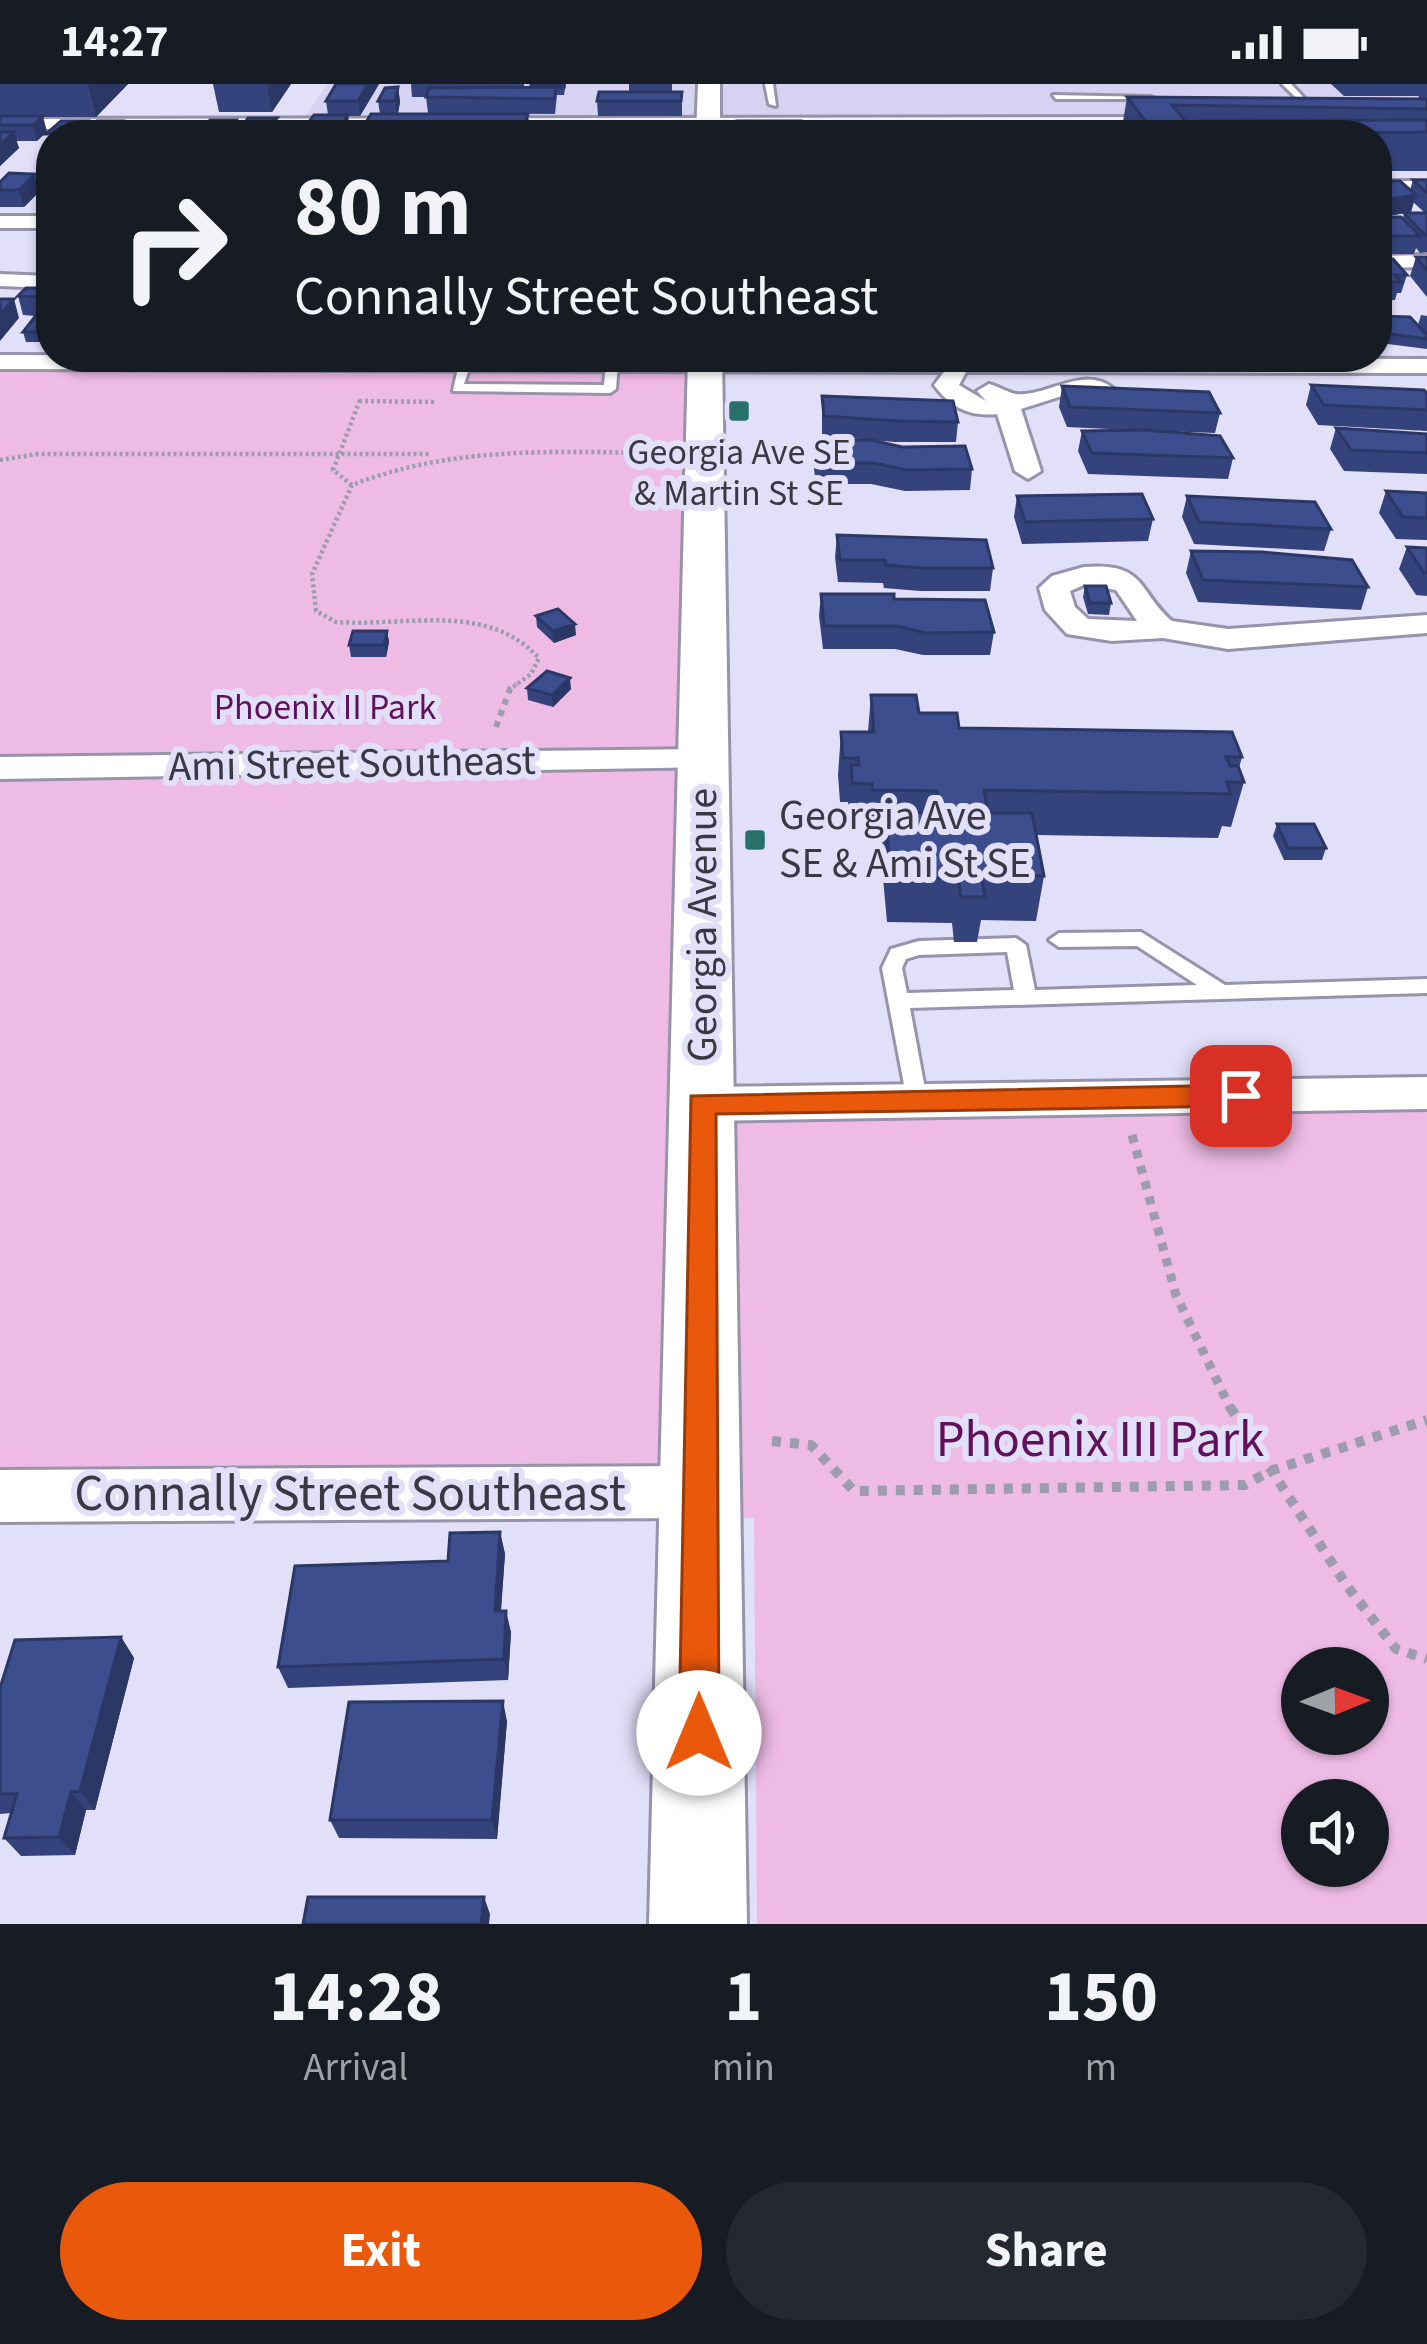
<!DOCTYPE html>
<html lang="en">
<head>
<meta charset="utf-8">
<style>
  :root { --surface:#171b24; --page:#242831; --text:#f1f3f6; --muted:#9ea1a6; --accent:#ea580c }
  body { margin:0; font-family:"Source Sans 3",sans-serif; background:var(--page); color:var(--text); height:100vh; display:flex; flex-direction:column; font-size:45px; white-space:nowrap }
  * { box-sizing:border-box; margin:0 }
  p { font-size:39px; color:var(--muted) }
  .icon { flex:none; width:66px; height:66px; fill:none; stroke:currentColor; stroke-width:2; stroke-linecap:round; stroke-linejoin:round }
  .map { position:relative; height:1840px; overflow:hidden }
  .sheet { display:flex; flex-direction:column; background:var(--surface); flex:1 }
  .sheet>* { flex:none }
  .top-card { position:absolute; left:36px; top:36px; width:1356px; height:252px; border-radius:48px; box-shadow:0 3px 9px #0004; background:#171b24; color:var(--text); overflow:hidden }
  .needle { width:78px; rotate:89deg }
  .controls { position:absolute; left:1281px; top:1563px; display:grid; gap:24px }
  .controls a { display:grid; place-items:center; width:108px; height:108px; border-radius:50%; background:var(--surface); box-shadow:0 3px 9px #0004; font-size:60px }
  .pin { position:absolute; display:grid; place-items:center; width:102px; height:102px; color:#fff; margin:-51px; border-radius:24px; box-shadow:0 6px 18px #0006 }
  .me { position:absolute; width:132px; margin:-66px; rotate:0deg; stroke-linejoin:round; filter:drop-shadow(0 0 9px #0008) }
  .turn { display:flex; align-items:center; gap:42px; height:252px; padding:0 60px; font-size:54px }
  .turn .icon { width:156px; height:156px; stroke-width:2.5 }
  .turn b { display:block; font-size:84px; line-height:102px }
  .eta { display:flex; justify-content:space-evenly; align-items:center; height:204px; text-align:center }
  .eta b { font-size:72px; font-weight:700; line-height:84px }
  .cta { display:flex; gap:24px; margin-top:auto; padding:24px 60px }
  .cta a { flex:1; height:138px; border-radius:72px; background:var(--accent); color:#fff; font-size:48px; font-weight:700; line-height:138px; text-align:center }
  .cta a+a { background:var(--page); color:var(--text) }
  .status { display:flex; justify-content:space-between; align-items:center; height:84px; padding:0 60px; background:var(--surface); direction:ltr }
  .status svg { height:33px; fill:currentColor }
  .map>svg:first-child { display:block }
  .built { fill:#d6d2f1 }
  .green { fill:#eebbe5; fill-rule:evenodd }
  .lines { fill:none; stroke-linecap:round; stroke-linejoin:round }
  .lane-casing { stroke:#9693ab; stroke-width:6 }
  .street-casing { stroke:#9693ab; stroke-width:6 }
  .secondary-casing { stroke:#9693ab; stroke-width:6 }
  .path-far3 { stroke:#9d9bae; stroke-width:4.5; stroke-dasharray:3 3; stroke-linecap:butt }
  .path-far2 { stroke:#9d9bae; stroke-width:6; stroke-dasharray:6 6; stroke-linecap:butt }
  .path-far1 { stroke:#9d9bae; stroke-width:9; stroke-dasharray:8 8; stroke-linecap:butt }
  .path { stroke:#9d9bae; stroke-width:10; stroke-dasharray:9 9; stroke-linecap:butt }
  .lane { fill:#fff; fill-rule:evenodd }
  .street { fill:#fff; fill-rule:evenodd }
  .secondary { fill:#fff; fill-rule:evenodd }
  .wall { fill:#34437b; fill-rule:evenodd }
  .shaded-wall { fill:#2b3764 }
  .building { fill:#3d4e8f; stroke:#2b3764; stroke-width:3 }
  .route { fill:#ea580c; stroke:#983908; stroke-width:3 }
  .poi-dot { fill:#28716b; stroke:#e2dff8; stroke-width:4.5 }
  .labels { text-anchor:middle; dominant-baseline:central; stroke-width:12; stroke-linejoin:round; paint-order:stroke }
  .far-poi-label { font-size:36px; fill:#3a3943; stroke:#e2dff8 }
  .far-park-label { font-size:36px; fill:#601159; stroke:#e2dff8 }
  .street-label { font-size:42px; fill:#3a3943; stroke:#e2dff8 }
  .poi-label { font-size:42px; fill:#3a3943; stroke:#e2dff8; text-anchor:start }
  .near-park-label { font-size:51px; fill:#601159; stroke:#e2dff8 }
  .near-street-label { font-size:51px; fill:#3a3943; stroke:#e2dff8 }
</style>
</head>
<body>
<div class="status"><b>14:27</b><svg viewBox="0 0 49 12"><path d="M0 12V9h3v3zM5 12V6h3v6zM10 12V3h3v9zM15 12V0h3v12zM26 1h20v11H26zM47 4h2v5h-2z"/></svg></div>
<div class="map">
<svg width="1427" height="1840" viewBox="0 0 1427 1840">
  <rect width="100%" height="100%" fill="#e2dff8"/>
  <path class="built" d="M 327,0 L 1427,0 L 1427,35 L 1068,39 L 1075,51 L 533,51 L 537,40 L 301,39 Z"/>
  <path class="green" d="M 701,278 L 677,1004 L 1427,997 L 1427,1840 L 757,1840 L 754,1434 L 0,1429 L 0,279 ZM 1302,1584 L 1368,1584 L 1368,1650 L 1302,1650 ZM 1302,1716 L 1368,1716 L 1368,1782 L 1302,1782 Z"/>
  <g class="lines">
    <defs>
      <path id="lane" d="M 765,0 L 773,0 L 776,22 L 769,20 Z
        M 1282,0 L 1291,0 L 1324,35 L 1318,35 Z
        M 1053,11 L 1151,13 L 1155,15 L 1056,15 Z
        M 465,275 L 471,279 L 464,300 L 604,301 L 606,279 L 612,275 L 618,279 L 616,305 L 610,309 L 453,307 L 459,279 Z
        M 1141,848 L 1225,901 L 1427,895 L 1427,909 L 910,924 L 927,1016 L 924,1022 L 908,1022 L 882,884 L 891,865 L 919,857 L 1016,854 L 1026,861 L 1035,906 L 1197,901 L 1137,862 L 1059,863 L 1049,856 L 1059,849 ZM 1007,868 L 1014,906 L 907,909 L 902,884 L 906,875 L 919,871 Z"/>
      <path id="street" d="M 1186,33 L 1180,42 L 0,45 L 0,35 Z
        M 1377,97 L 1427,97 L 1427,109 L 1377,109 Z
        M 0,132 L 51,132 L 51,144 L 0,144 Z
        M 1427,171 L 1427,183 L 1377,184 L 1377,172 Z
        M 0,190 L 51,192 L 51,204 L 0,202 Z
        M 0,271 L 1427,275 L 1427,289 L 966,288 L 959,301 L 986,317 L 977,307 L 989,300 C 997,302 1011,310 1017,310 C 1048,313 1084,280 1114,305 L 1102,312 L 1062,312 L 1021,325 L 1041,387 L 1028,395 L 1015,387 L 997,330 C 969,333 950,323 934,301 L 944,288 L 0,285 Z
        M 1084,483 C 1147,478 1137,507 1172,537 L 1228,545 L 1427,531 L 1427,549 L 1228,565 L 1163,554 L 1112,557 L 1067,550 L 1045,526 L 1039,504 L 1052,492 ZM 1084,501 L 1116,506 L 1137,537 L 1088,535 L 1075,523 L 1070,507 Z
        M 704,665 L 722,676 L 716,683 L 0,695 L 0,673 Z
        M 1427,993 L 1427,1025 L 702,1037 L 686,1032 L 680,1020 L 686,1008 L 702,1003 Z
        M 700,1382 L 720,1390 L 728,1408 L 720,1426 L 700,1434 L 0,1438 L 0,1386 Z"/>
      <path id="secondary" d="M 698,0 L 720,0 L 720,51 L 696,51 Z
        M 688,273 L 722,273 L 747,1840 L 649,1840 Z"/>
    </defs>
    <use href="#lane" class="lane-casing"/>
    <use href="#street" class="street-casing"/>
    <use href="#secondary" class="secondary-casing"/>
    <path class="path-far3" d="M 359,317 L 436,318
      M 0,376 L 37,370 L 430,370
      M 352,401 L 333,386 L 360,316
      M 513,603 L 531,590 L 539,574 C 486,517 407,543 336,538 L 316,527 L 312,490 L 352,401 C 454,361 558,368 665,369"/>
    <path class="path-far2" d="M 496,643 L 510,605 L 517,600"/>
    <path class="path-far1" d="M 1132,1051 L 1176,1211 L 1231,1326"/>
    <path class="path" d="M 1230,1323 L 1347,1502 L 1396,1565 L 1427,1575
      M 772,1357 L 811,1361 L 854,1407 L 1245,1401 L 1270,1387 L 1427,1336"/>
    <use href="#lane" class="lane"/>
    <use href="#street" class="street"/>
    <use href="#secondary" class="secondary"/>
  </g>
  <path class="wall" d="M 0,0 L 128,0 L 96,33 L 43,33 L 37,57 L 16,57 L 19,64 L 0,82 Z
    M 213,0 L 291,0 L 272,28 L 219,28 Z
    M 379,0 L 360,32 L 348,32 L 349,48 L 360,51 L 303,51 L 302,48 L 328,31 L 326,17 Z
    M 411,0 L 524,0 L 524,3 L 566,0 L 564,11 L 557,11 L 555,30 L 428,29 L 426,13 L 412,13 Z
    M 629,0 L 672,0 L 672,8 L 682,8 L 682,32 L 598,32 L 597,17 L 629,8 Z
    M 1331,0 L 1427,0 L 1427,87 L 1377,87 L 1377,51 L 1121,50 L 1127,13 L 1418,15 L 1419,12 L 1344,12 Z
    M 398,3 L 400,18 L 398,30 L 528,30 L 529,45 L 527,51 L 367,51 L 365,40 L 380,30 L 378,17 Z
    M 853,39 L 893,49 L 893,51 L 854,51 Z
    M 1413,96 L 1427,96 L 1427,168 L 1420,169 L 1416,164 L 1414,170 L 1383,170 L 1377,164 L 1377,133 L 1403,135 L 1404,129 L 1383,133 L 1377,126 L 1377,97 L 1410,106 ZM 1413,118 L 1425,129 L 1405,129 L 1411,128 Z
    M 0,98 L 40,107 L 24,123 L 0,123 Z
    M 1416,173 L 1427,173 L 1427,213 L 1410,192 Z
    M 1377,175 L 1407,191 L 1401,209 L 1397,209 L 1395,216 L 1377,216 Z
    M 26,204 L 49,223 L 47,225 L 51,225 L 51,258 L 26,258 L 23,248 L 36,232 L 23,231 L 18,212 Z
    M 1421,231 L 1427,232 L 1427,265 L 1380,259 L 1377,256 L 1377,232 L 1418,241 Z
    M 1311,301 L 1427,309 L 1427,347 L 1318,341 L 1306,321 Z
    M 1062,302 L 1220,329 L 1215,349 L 1163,347 L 1233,374 L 1228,395 L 1088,390 L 1078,367 L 1082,347 L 1130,346 L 1067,343 L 1059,323 Z
    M 822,312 L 958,338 L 956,358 L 895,358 L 822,352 Z
    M 1336,344 L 1427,350 L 1427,390 L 1344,387 L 1330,365 Z
    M 814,357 L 972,385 L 970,406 L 905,407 L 871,400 L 816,400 L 813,377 Z
    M 1386,407 L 1427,409 L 1427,456 L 1396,455 L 1379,429 Z
    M 1017,412 L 1153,435 L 1148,457 L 1022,460 L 1014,433 Z
    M 1187,412 L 1331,445 L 1324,467 L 1194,460 L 1182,433 Z
    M 837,451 L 993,484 L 990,507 L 920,507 L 884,504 L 883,499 L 838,498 L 835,473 Z
    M 1407,463 L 1427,464 L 1427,512 L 1416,511 L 1399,485 Z
    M 1191,467 L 1368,503 L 1361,526 L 1198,518 L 1186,489 Z
    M 1085,502 L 1111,519 L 1109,531 L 1088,530 L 1083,513 Z
    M 821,510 L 894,515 L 994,548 L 990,571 L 923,571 L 895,565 L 823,565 L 819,532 Z
    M 536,532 L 576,551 L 554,559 L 537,543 Z
    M 387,547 L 389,558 L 386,573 L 351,573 L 349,561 Z
    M 527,604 L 571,605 L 553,623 L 528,616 Z
    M 871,611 L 959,644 L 1242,673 L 1239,684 L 1244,698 L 1231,743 L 1222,742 L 1218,754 L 1036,751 L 1044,792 L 1036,837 L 981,836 L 977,858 L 954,858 L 952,839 L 887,838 L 881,772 L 883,751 L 868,750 L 868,744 L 849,744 L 848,718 L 840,718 L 838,691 L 841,648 L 868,648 Z
    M 1277,740 L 1326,764 L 1322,776 L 1284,776 L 1273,752 Z
    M 500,1448 L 505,1470 L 501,1527 L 511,1548 L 508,1596 L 288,1604 L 278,1583 L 448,1477 Z
    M 121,1553 L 134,1574 L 95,1726 L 86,1726 L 75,1771 L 21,1772 L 4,1754 L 11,1729 L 0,1730 L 0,1604 Z
    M 507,1637 L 497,1755 L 339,1754 L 330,1736 Z"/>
  <path class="shaded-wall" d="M 88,0 L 128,0 L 96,33 Z
    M 267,0 L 291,0 L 272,28 Z
    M 368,0 L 379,0 L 360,32 L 358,17 Z
    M 398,3 L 400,18 L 397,32 L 395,17 Z
    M 528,30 L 529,45 L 527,51 L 521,51 Z
    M 348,31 L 350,47 L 347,51 L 337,48 Z
    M 43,32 L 47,48 L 37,57 L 33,41 Z
    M 277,34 L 280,50 L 264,51 L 263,49 Z
    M 236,36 L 239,51 L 224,51 Z
    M 87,37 L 90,51 L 73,51 L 73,50 Z
    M 122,37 L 125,51 L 108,51 Z
    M 14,48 L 19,64 L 0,82 L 0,61 Z
    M 35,90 L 40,107 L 24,123 L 19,106 Z
    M 1416,111 L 1411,128 L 1383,133 L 1388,115 Z
    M 44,204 L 49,223 L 41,232 L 35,213 Z
    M 14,215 L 19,234 L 0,257 L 0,230 Z
    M 575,540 L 576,551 L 554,559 L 553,547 Z
    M 387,547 L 389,558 L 386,573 L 384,561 Z
    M 570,594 L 571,605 L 553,623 L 552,611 Z
    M 500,1448 L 505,1470 L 499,1549 L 495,1527 Z
    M 506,1527 L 511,1548 L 508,1596 L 504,1575 Z
    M 121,1553 L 134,1574 L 95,1726 L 80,1707 Z
    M 503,1617 L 507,1637 L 497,1755 L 492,1736 Z
    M 71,1708 L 86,1726 L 75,1771 L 59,1753 Z
    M 484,1813 L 490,1830 L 489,1840 L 481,1840 Z"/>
  <path class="building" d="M 336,0 L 368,0 L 358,17 L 326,17 Z
    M 531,0 L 564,0 L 564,3 L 531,3 Z
    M 398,3 L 395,17 L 378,17 L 385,4 Z
    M 556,3 L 554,15 L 426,13 L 429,4 Z
    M 599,8 L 682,8 L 681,17 L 597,17 Z
    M 1127,13 L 1427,15 L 1427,25 L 1172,21 L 1191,44 L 1205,50 L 1156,51 Z
    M 371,30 L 528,30 L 521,51 L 460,51 L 465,40 L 365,40 Z
    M 314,31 L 348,31 L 337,48 L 360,48 L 358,51 L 302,48 Z
    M 0,32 L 43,32 L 33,41 L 0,41 Z
    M 248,34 L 277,34 L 263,49 L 240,47 Z
    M 210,36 L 236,36 L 224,51 L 198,51 Z
    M 1427,36 L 1427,48 L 1224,50 L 1211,47 L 1202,37 Z
    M 61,37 L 87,37 L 73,50 L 46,50 Z
    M 97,37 L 122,37 L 108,51 L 82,51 Z
    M 737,37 L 801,37 L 802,48 L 784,48 L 784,51 L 737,51 Z
    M 853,39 L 891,40 L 893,49 L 855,49 Z
    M 621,41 L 676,41 L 676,51 L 619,51 Z
    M 0,48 L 14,48 L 0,61 Z
    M 9,89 L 35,90 L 19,106 L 0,106 L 0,98 Z
    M 1413,96 L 1427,96 L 1427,109 Z
    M 1377,97 L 1400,97 L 1416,111 L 1388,115 L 1377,105 Z
    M 1404,129 L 1427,129 L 1427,151 L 1425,151 Z
    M 1377,133 L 1401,133 L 1420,152 L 1388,152 L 1377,142 Z
    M 1416,173 L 1427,173 L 1427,187 Z
    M 1377,175 L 1393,175 L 1407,191 L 1395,191 L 1401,198 L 1379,198 Z
    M 26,204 L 44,204 L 35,213 L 18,212 Z
    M 0,215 L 14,215 L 0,230 Z
    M 41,225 L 51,225 L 51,248 L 23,248 Z
    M 1377,232 L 1410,233 L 1427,251 L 1427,255 L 1383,249 L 1377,242 Z
    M 1311,301 L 1424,306 L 1427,309 L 1427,326 L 1324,321 Z
    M 1062,302 L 1209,308 L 1220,329 L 1070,323 Z
    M 822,312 L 953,317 L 958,338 L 897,337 L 824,332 Z
    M 1336,344 L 1427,350 L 1427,369 L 1351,366 Z
    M 1145,346 L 1220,352 L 1233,374 L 1092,369 L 1082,347 Z
    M 871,356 L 902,363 L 965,362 L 972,385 L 907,386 L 873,379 L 817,379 L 814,357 Z
    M 1386,407 L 1427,409 L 1427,434 L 1403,433 Z
    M 1142,410 L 1153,435 L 1025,438 L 1017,412 Z
    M 1187,412 L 1315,418 L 1331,445 L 1199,438 Z
    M 837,451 L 986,456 L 993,484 L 922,484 L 886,481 L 885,476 L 840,476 Z
    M 1407,463 L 1427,464 L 1427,489 L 1424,489 Z
    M 1191,467 L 1262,468 L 1352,476 L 1368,503 L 1203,496 Z
    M 1085,502 L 1106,502 L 1111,519 L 1090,519 Z
    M 821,510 L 894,510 L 894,515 L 985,516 L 994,548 L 925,549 L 897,542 L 824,542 Z
    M 558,525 L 575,540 L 553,547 L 536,532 Z
    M 353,547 L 387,547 L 384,561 L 349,561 Z
    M 547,587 L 570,594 L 552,611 L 527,604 Z
    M 871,611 L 916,611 L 919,629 L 957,629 L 959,644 L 1232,648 L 1242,673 L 1226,673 L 1230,682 L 1238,682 L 1244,698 L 1227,698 L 1231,710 L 984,706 L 988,729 L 1032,729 L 1044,792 L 981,791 L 985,813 L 961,813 L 958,794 L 891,793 L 885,728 L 940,729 L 937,707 L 872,706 L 872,700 L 852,699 L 851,681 L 859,681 L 858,674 L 843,674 L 841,648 L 874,648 Z
    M 1277,740 L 1314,740 L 1326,764 L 1288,764 Z
    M 500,1448 L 495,1527 L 506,1527 L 504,1575 L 278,1583 L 295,1482 L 448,1477 L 450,1449 Z
    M 121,1553 L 80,1707 L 71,1708 L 59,1753 L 4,1754 L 17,1710 L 0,1710 L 0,1604 L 15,1556 Z
    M 503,1617 L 492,1736 L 330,1736 L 349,1618 Z
    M 308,1813 L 484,1813 L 481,1840 L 303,1840 Z"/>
  <path class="route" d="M 1241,1001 L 1256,1012 L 1241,1022 L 716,1030 L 719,1649 L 713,1664 L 699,1670 L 685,1664 L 679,1649 L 691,1012 Z"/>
  <g class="poi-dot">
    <rect x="727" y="315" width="24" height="24" rx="6"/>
    <rect x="743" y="744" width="24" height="24" rx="6"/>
  </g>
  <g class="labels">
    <g class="far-poi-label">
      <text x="739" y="368">Georgia Ave SE<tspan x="739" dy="41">&amp; Martin St SE</tspan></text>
    </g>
    <g class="far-park-label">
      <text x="325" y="623">Phoenix II Park</text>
    </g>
    <g class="street-label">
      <text transform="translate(352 680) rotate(-1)">Ami Street Southeast</text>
      <text transform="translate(703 841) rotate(-90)">Georgia Avenue</text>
    </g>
    <g class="poi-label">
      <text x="779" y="732">Georgia Ave<tspan x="779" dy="48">SE &amp; Ami St SE</tspan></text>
    </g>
    <g class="near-park-label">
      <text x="1100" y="1356">Phoenix III Park</text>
    </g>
    <g class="near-street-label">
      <text x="350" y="1410">Connally Street Southeast</text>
    </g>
  </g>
</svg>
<div class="controls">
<a><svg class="needle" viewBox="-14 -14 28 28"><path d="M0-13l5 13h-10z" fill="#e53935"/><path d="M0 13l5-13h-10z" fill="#9ea1a6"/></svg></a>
<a><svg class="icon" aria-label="sound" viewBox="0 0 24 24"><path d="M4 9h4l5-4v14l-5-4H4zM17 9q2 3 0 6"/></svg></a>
</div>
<div class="pin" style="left:1241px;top:1012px;background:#d93025"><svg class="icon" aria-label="arrive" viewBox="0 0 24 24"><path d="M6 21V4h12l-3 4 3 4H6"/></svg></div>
<svg class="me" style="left:699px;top:1649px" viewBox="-20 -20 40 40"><circle r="19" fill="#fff"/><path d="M0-13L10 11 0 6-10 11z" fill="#ea580c"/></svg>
<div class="top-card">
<div class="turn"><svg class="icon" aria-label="right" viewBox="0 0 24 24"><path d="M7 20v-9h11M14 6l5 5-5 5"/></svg><div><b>80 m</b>Connally Street Southeast</div></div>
</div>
</div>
<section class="sheet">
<div class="eta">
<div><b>14:28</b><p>Arrival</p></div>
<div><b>1</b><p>min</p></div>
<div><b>150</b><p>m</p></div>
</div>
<div class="cta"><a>Exit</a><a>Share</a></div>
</section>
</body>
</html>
